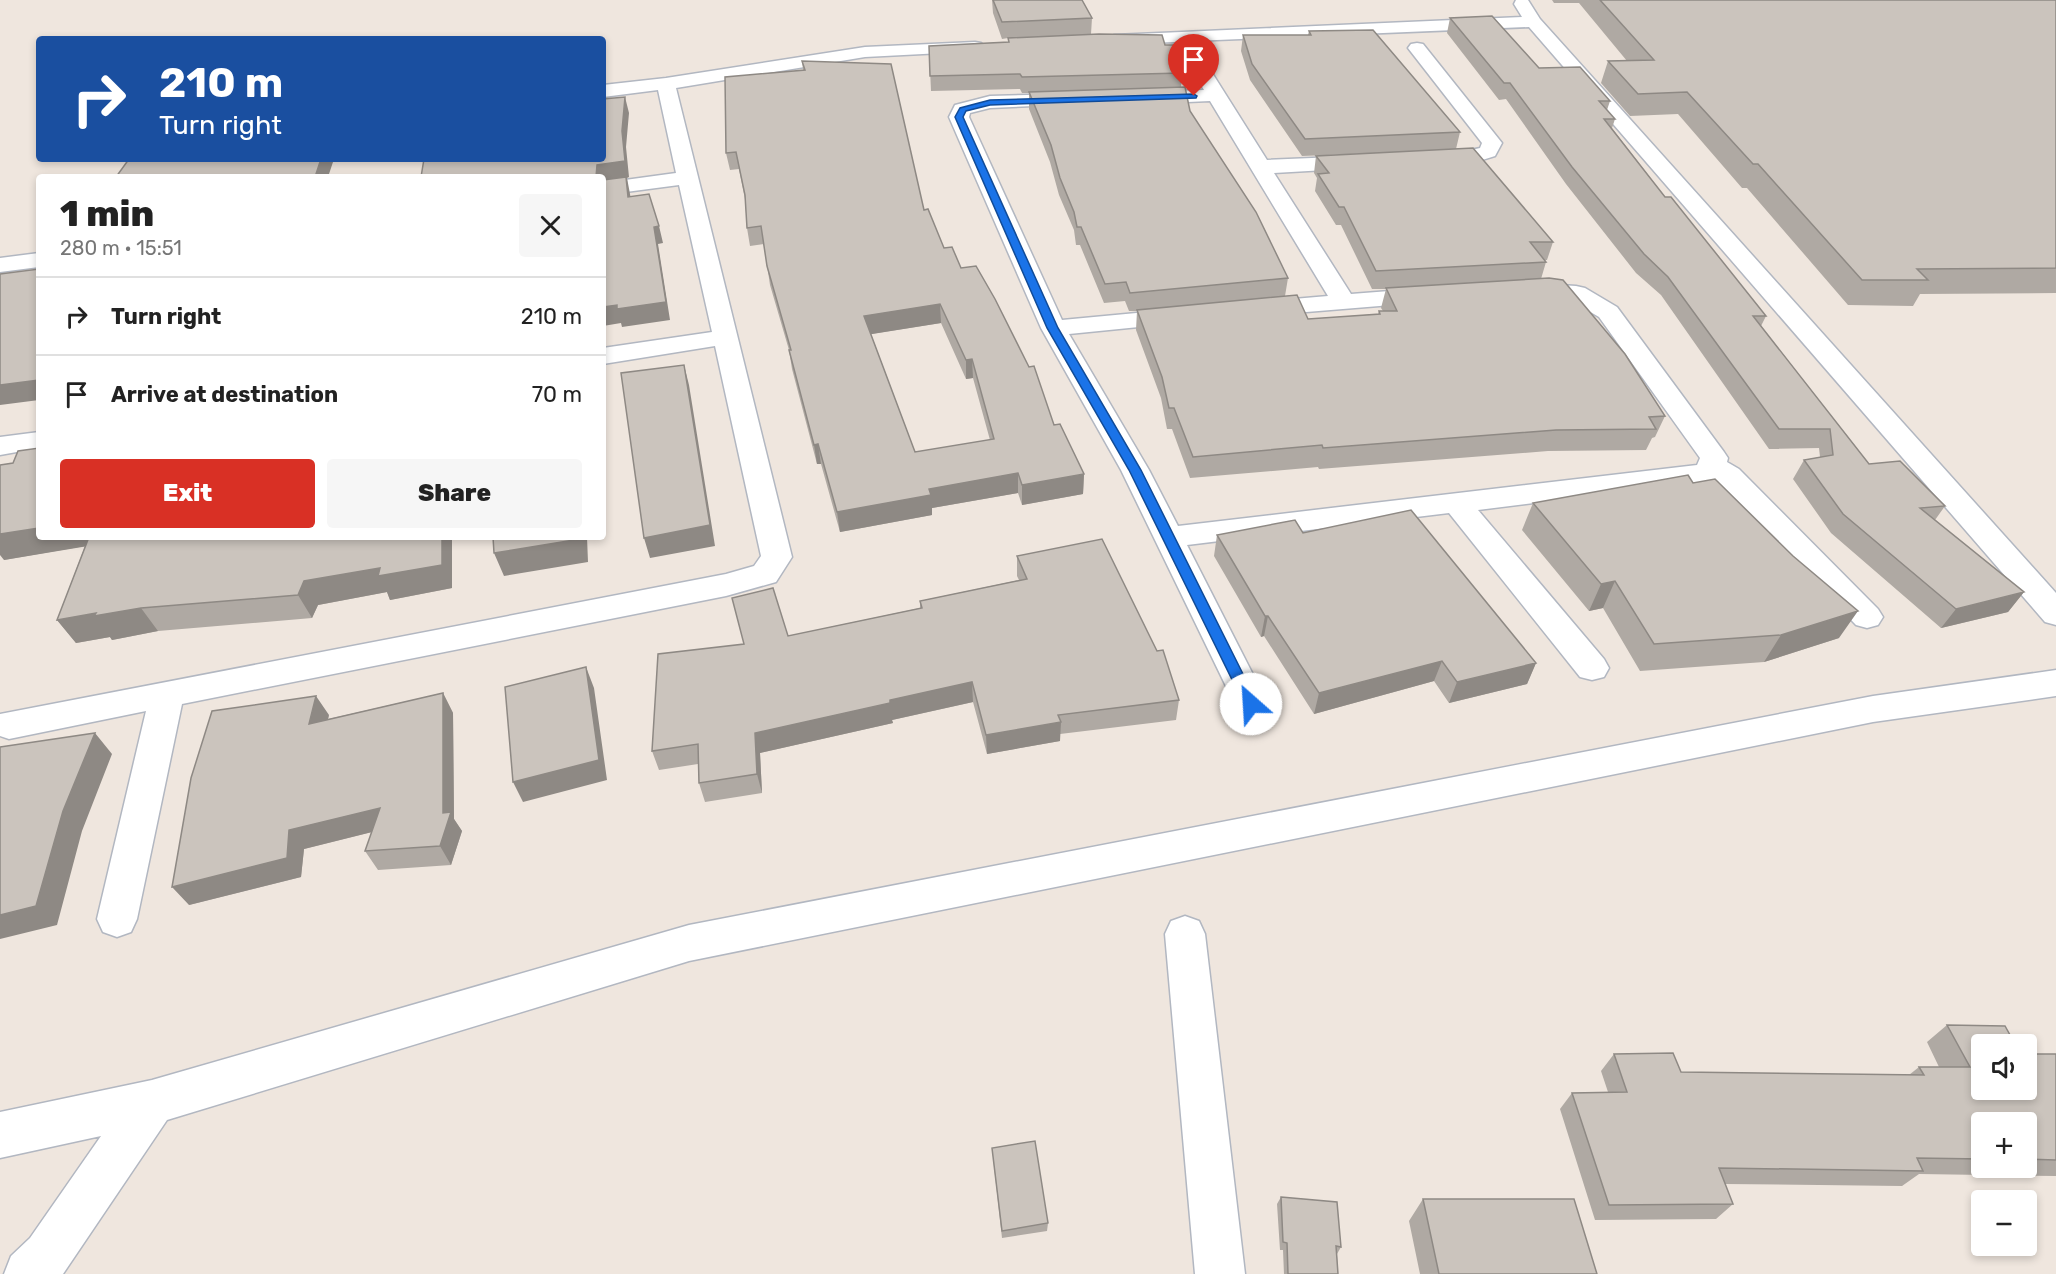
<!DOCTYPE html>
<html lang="en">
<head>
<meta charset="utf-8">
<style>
  :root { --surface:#fff; --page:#f6f6f6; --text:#222; --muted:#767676; --line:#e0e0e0; --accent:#d93025 }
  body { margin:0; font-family:Rubik,sans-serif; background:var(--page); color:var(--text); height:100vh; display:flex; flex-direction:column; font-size:22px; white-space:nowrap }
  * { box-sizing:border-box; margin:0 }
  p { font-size:20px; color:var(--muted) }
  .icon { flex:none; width:33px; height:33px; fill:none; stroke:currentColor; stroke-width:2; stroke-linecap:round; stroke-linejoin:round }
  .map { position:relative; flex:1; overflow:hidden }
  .drawer { position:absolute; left:36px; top:174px; width:570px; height:366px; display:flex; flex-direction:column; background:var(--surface); border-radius:6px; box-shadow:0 3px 9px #0003 }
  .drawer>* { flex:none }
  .hud { position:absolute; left:36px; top:36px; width:570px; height:126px; border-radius:6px; box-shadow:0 3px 9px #0003; background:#1a4fa0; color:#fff; overflow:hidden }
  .fabs { position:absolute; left:1971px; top:1034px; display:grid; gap:12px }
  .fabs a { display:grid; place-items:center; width:66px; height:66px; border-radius:6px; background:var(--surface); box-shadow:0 3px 9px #0003; font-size:30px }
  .pin { position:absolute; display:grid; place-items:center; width:51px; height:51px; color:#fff; margin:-62px -26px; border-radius:50% 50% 50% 0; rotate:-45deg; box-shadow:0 0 6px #0007 }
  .pin .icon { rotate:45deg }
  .me { position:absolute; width:66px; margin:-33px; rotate:334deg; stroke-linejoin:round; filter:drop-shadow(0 0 4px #0008) }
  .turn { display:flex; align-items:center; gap:21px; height:126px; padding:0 24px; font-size:27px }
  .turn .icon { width:78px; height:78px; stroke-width:2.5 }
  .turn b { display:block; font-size:42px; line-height:51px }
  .round { display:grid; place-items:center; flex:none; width:63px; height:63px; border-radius:6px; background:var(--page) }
  .head { display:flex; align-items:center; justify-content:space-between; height:102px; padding:0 24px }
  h1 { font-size:36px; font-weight:800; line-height:45px }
  .action { display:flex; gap:12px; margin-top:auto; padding:12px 24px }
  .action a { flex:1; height:69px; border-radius:6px; background:var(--accent); color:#fff; font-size:24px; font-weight:800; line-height:69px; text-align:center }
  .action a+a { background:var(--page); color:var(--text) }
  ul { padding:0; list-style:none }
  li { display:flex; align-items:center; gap:18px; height:78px; padding:0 24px; border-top:2px solid var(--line) }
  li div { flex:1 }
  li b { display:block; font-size:22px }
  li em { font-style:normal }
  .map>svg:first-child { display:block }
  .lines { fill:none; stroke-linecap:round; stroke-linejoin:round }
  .minor-casing { stroke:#b2b7c1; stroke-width:3 }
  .minor { fill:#fff; fill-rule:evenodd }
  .wall { fill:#afa9a3; fill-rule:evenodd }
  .shaded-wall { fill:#8e8984 }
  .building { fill:#cbc4bd; stroke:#8e8984; stroke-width:1.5; fill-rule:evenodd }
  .route { fill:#1a73e8; stroke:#114b97; stroke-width:1.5 }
</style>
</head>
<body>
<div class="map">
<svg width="2056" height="1274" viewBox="0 0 2056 1274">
  <rect width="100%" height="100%" fill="#efe6de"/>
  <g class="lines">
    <defs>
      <path id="minor" d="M 1516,0 L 1528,0 L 1540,19 L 2056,593 L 2056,625 L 2045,622 L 1529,27 L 1192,41 L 1267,160 L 1360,156 L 1367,158 L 1370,162 L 1367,166 L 1360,168 L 1274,173 L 1351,294 L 1428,288 L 1437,290 L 1440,295 L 1437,300 L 1428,302 L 1258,316 L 1249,314 L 1246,309 L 1249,304 L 1258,302 L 1328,296 L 1210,101 L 1143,104 L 1136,102 L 1134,98 L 1136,94 L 1143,92 L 1204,90 L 1175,42 L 1120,44 L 1114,43 L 1111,39 L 1114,35 L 1522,17 L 1514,4 Z
        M 975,42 L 981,43 L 984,47 L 981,51 L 865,57 L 676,88 L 792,557 L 776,582 L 726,596 L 182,704 L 137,919 L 131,932 L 117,937 L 103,932 L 97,919 L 146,711 L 9,739 L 0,736 L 0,714 L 726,574 L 754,566 L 761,556 L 715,346 L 603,364 L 603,348 L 712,332 L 679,185 L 603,195 L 603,183 L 676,173 L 658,90 L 603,97 L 603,85 L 666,78 L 865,47 Z
        M 1417,43 L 1423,44 L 1502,143 L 1495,156 C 1474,163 1450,168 1428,162 L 1425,158 L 1428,154 C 1445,149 1463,153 1480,148 L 1482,143 L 1408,48 L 1411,44 Z
        M 1073,94 L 1080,96 L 1083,100 L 1080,104 L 990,108 L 970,113 L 969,117 L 1062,320 L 1179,309 L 1188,311 L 1191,316 L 1188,321 L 1179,323 L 1069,334 L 1149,470 L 1178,526 L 1697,465 L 1700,458 L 1599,317 L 1570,300 L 1522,295 L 1518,290 L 1522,285 L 1530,283 L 1576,286 L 1585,288 L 1617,307 L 1724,452 L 1728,458 L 1727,462 L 1739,469 L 1878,609 L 1883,617 L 1878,625 L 1867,628 L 1856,625 L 1716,480 L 1478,510 L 1604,659 L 1609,668 L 1604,677 L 1592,680 L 1580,677 L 1449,513 L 1187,545 L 1268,704 L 1263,713 L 1251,717 L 1239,713 L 1121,470 L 1041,328 L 949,117 L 955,105 L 990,96 Z
        M 39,253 L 39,267 L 0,272 L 0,258 Z
        M 39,432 L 39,448 L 0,455 L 0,437 Z
        M 2056,670 L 2056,696 L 1873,722 L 689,961 L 167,1120 L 63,1274 L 4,1274 L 11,1256 L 30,1238 L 101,1136 L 0,1158 L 0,1112 L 152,1080 L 689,925 L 1873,696 Z
        M 1185,916 L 1199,921 L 1205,934 L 1245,1274 L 1195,1274 L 1165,934 L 1171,921 Z"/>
    </defs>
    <use href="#minor" class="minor-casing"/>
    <use href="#minor" class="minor"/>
  </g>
  <path class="wall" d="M 992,0 L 1082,0 L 1092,18 L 1091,34 L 1165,45 L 1182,73 L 1181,88 L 1190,111 L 1288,278 L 1285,296 L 1308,319 L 1378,314 L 1379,311 L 1383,311 L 1381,308 L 1386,289 L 1372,289 L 1341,225 L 1336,225 L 1315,191 L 1317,178 L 1314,173 L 1316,156 L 1426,151 L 1302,156 L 1250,80 L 1241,51 L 1243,35 L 1308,35 L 1309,31 L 1460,132 L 1456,149 L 1553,242 L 1547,260 L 1545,260 L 1546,262 L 1541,279 L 1665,416 L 1655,437 L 1652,438 L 1646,450 L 1548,451 L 1319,469 L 1318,467 L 1190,478 L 1172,429 L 1167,429 L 1161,398 L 1136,330 L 1137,311 L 1129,311 L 1125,301 L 1104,303 L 1080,245 L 1076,245 L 1074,230 L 1059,195 L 1050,162 L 1029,109 L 1029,93 L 1022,93 L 1020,89 L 931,91 L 929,46 L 1008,42 L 1008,38 L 1002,39 L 993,13 Z
    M 1552,0 L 2056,0 L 2056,293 L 1920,294 L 1913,306 L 1848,305 L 1747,188 L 1742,188 L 1678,114 L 1630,116 L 1601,83 L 1608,61 L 1627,61 L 1579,3 L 1554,3 Z
    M 1450,18 L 1539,68 L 1610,101 L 1607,110 L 1615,119 L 1612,128 L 1665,197 L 1766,316 L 1761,326 L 1869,464 L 1945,506 L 1935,520 L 2024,592 L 2008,612 L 1941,628 L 1831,533 L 1793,479 L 1804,460 L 1820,457 L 1819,448 L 1769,449 L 1661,295 L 1636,273 L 1566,184 L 1506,99 L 1499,100 L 1447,33 Z
    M 802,61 L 924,210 L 944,248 L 961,268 L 1054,425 L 1084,474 L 1083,494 L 1022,505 L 1018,493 L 932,508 L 932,515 L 840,532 L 821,464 L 817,464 L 792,369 L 789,350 L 770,285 L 764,244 L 750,246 L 747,228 L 745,199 L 739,169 L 730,170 L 726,153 L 803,70 ZM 941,323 L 966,379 L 973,378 L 990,440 L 915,452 L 871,334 Z
    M 13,463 L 39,537 L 452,537 L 452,588 L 390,600 L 387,592 L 318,605 L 312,618 L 158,631 L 112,640 L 110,637 L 76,643 L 57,620 L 85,546 L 4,560 Z
    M 1693,483 L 1839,638 L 1764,662 L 1640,671 L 1603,608 L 1589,611 L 1522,530 L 1533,503 Z
    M 1303,533 L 1536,663 L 1527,684 L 1449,703 L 1434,681 L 1314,714 L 1264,636 L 1261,637 L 1214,556 L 1217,535 Z
    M 1017,556 L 1179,700 L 1176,720 L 1060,734 L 1060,741 L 987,754 L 973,702 L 892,720 L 893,723 L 760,753 L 762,793 L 705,802 L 699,783 L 698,764 L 659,770 L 652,751 L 744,644 L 732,598 L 788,636 L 920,608 L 920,601 L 1019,580 L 1017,576 Z
    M 443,693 L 453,713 L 454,819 L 462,831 L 451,865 L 378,870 L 365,851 L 372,832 L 304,849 L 301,877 L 189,905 L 329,715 L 328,719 Z
    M 1947,1025 L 1982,1089 L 2056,1054 L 2056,1176 L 1919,1174 L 1902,1186 L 1725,1184 L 1733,1204 L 1716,1219 L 1595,1220 L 1560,1109 L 1572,1093 L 1608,1092 L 1601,1071 L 1614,1054 L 1681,1072 L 1909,1075 L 1919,1067 L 1939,1067 L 1927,1042 ZM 1982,1122 L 2026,1122 L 2026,1167 L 1982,1167 Z
    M 992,1148 L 1048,1223 L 1047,1231 L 1002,1238 Z
    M 1281,1197 L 1341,1247 L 1337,1254 L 1338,1274 L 1284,1274 L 1283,1250 L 1280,1250 L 1277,1204 Z
    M 1423,1199 L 1597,1274 L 1420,1274 L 1409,1221 Z"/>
  <path class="shaded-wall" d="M 625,97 L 629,113 L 626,147 L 629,177 L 627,178 L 630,194 L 633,214 L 603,181 L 603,177 L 596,177 L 597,165 L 622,131 Z
    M 321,159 L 334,159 L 328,177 L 315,177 Z
    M 659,226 L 663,243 L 658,244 L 670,320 L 622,327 L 621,323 L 603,326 L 603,307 L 654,227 Z
    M 940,304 L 941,323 L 866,335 L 864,316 Z
    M 972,359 L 973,378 L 966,379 L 966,360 Z
    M 684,365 L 689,385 L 715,546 L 650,558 L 644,538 Z
    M 39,380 L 39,400 L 0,405 L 0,385 Z
    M 818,444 L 821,464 L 817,464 L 814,445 Z
    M 1018,473 L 1018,493 L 932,508 L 932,515 L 840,532 L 837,512 L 929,489 Z
    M 1084,474 L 1083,494 L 1022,505 L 1022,485 Z
    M 39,528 L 39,537 L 109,537 L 112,542 L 4,560 L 0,555 L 0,534 Z
    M 442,537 L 452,537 L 452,588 L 390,600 L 387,592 L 318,605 L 312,618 L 298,595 L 304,581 Z
    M 580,537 L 587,537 L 588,562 L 504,576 L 494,553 Z
    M 1615,581 L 1603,608 L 1589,611 L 1601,584 Z
    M 2024,592 L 2008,612 L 1941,628 L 1956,609 Z
    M 141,608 L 158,631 L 112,640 L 110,637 L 76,643 L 57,620 L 96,613 Z
    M 1858,611 L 1839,638 L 1764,662 L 1781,635 Z
    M 1265,616 L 1268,616 L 1264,636 L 1261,637 Z
    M 1442,661 L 1434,681 L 1314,714 L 1319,693 Z
    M 1536,663 L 1527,684 L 1449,703 L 1457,682 Z
    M 586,667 L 594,688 L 607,780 L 523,802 L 513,782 Z
    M 972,682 L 973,702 L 892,720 L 893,723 L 760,753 L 762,793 L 757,774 L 755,733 L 890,700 Z
    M 443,693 L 453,713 L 454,819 L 462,831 L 451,865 L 440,846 L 443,813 Z
    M 316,696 L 329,715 L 322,743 L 309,724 Z
    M 1061,722 L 1060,741 L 987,754 L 986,735 Z
    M 95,733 L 112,754 L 82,831 L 57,925 L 0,939 L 0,915 L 63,811 Z
    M 380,808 L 392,827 L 304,849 L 301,877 L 189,905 L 172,887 L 289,830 Z"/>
  <path class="building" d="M 993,0 L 1082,0 L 1092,18 L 1002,22 Z
    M 1600,0 L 2056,0 L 2056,268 L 1917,269 L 1928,280 L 1862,280 L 1758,164 L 1753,164 L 1687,92 L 1638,94 L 1608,61 L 1654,60 Z
    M 1492,16 L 1539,68 L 1580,67 L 1610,101 L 1599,101 L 1615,119 L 1604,119 L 1665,197 L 1671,197 L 1766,316 L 1753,316 L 1869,464 L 1900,461 L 1945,506 L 1920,508 L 2024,592 L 1956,609 L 1843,514 L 1804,460 L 1833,455 L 1830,429 L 1779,429 L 1668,277 L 1644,254 L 1572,167 L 1510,83 L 1504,83 L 1450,18 Z
    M 1373,30 L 1460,132 L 1305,139 L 1252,64 L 1243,35 L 1311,35 L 1309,31 Z
    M 1099,34 L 1162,35 L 1165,45 L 1177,45 L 1182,73 L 1022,77 L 1020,74 L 930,76 L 929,46 L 1009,42 L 1008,38 Z
    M 802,61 L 891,64 L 924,210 L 928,209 L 944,248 L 952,247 L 961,268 L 976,266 L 995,299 L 1029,367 L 1034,366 L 1054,425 L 1060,424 L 1084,474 L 1022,485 L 1018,473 L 929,489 L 931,495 L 837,512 L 818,444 L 814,445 L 789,350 L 791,350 L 767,266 L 761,226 L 747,228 L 745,195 L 736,152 L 726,153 L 725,77 L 805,70 ZM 940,304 L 966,360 L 972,359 L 994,439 L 915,452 L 864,316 Z
    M 1185,87 L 1190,111 L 1256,212 L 1288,278 L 1130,293 L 1126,282 L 1105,284 L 1081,227 L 1077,227 L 1074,212 L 1060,178 L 1051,145 L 1029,92 Z
    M 625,97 L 622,131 L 625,161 L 597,165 L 596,177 L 421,177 L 424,159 L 603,159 L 603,99 Z
    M 1473,148 L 1553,242 L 1530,242 L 1546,262 L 1376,271 L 1344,207 L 1339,207 L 1318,174 L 1329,173 L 1316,156 Z
    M 129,159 L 321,159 L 315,177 L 116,177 Z
    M 626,177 L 628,197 L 649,194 L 659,226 L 654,227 L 666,302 L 617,309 L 617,305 L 603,307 L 603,180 Z
    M 39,269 L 39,380 L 0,385 L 0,274 Z
    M 1549,278 L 1563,280 L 1625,354 L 1665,416 L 1649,417 L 1656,429 L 1556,430 L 1323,448 L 1322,445 L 1193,457 L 1174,408 L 1169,408 L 1162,377 L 1137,310 L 1297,295 L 1308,319 L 1380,314 L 1379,311 L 1397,311 L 1386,288 Z
    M 684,365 L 710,525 L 644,538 L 621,373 Z
    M 39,448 L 39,528 L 0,534 L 0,465 L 13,463 L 18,451 Z
    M 1688,475 L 1693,483 L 1715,479 L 1793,556 L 1858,611 L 1781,635 L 1654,644 L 1615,581 L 1601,584 L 1533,503 Z
    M 1411,510 L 1536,663 L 1457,682 L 1442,661 L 1319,693 L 1268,616 L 1265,616 L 1217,535 L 1295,520 L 1303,533 Z
    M 89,537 L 442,537 L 442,565 L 378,576 L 380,568 L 304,581 L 298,595 L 141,608 L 94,616 L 96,613 L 57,620 Z
    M 493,537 L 580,537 L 580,539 L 494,553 Z
    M 1102,539 L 1157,651 L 1163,650 L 1179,700 L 1058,715 L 1061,722 L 986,735 L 972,682 L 890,700 L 890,703 L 755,733 L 757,774 L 699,783 L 698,744 L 652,751 L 658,654 L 744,644 L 732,598 L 773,588 L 788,636 L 922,608 L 920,601 L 1027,579 L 1017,556 Z
    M 586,667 L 599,760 L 513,782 L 505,687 Z
    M 443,693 L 443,813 L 451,812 L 440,846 L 365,851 L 380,808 L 289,830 L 287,858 L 172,887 L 191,778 L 212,711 L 316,696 L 309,724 Z
    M 95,733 L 63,811 L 36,906 L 0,915 L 0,747 Z
    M 1947,1025 L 2005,1026 L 2015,1044 L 1982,1044 L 1982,1089 L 2026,1089 L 2026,1054 L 2056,1054 L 2056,1160 L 2026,1159 L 2026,1122 L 1982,1122 L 1982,1159 L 1917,1158 L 1923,1171 L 1719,1168 L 1733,1204 L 1609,1205 L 1572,1093 L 1627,1092 L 1614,1054 L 1673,1053 L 1681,1072 L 1924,1075 L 1919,1067 L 1970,1067 Z
    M 1035,1141 L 1048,1223 L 1002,1231 L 992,1148 Z
    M 1281,1197 L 1337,1202 L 1341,1247 L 1336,1246 L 1338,1274 L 1288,1274 L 1287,1243 L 1283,1242 Z
    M 1423,1199 L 1574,1199 L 1597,1274 L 1439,1274 Z"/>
  <path class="route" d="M 1194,94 L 1197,96 L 1196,98 L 990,105 L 966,111 L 963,117 L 1058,328 L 1141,470 L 1258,704 L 1251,710 L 1244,704 L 1129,470 L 1047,328 L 955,117 L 960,108 L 990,100 Z"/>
</svg>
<div class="fabs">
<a><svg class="icon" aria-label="sound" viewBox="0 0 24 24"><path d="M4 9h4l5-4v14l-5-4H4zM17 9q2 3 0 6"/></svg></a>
<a>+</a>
<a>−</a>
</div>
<div class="pin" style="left:1194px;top:96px;background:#d93025"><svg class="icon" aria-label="arrive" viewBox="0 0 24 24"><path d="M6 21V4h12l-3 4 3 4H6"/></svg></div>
<svg class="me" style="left:1251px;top:704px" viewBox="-20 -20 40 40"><circle r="19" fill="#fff"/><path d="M0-13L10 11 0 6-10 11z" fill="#1a73e8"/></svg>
<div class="hud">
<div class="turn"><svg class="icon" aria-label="right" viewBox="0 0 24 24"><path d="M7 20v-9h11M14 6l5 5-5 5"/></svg><div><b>210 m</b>Turn right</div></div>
</div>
<section class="drawer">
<div class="head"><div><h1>1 min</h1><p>280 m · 15:51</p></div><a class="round"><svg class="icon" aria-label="close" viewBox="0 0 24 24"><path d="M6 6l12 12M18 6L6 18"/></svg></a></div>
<ul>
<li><svg class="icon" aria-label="right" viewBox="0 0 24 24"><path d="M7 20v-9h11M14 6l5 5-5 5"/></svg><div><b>Turn right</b></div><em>210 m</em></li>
<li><svg class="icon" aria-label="arrive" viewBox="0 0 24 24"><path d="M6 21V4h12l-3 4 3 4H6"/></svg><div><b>Arrive at destination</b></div><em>70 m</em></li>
</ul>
<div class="action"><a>Exit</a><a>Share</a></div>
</section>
</div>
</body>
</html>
